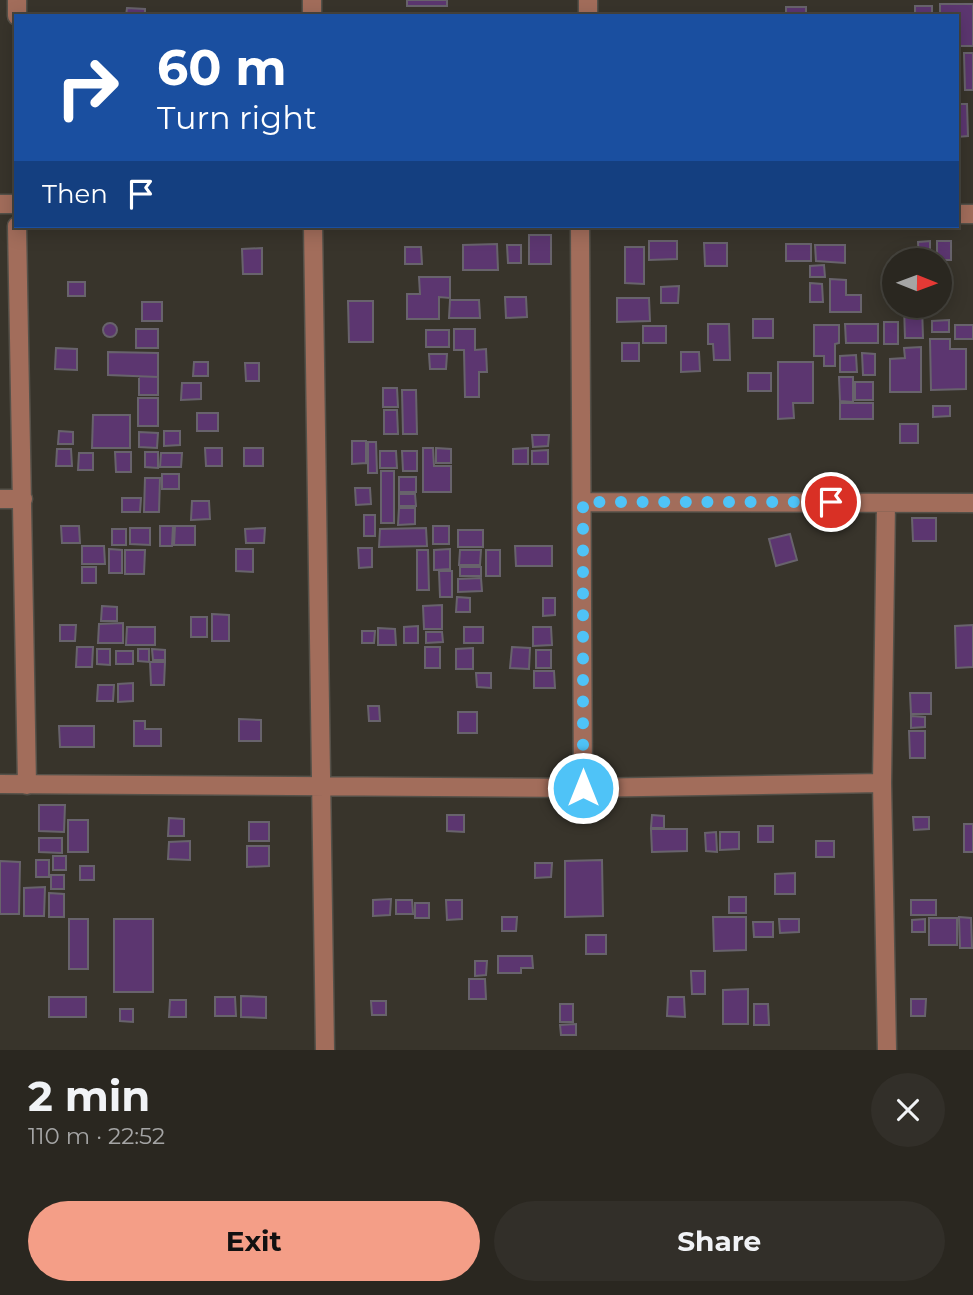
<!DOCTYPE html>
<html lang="en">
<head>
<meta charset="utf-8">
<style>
  :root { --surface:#2a2720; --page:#322f29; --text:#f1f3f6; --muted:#a5a5a5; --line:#46443e; --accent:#f49e87 }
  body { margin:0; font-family:Montserrat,sans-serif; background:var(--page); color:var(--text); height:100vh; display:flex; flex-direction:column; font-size:26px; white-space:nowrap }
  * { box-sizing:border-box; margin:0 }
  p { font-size:23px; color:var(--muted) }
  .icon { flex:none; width:38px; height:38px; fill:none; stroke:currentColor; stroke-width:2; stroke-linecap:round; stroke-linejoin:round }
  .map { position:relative; height:1050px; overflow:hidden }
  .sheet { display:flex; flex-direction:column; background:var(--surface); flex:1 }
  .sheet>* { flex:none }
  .banner { position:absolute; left:14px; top:14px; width:945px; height:214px; border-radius:0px; box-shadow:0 4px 18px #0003,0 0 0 2px var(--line); background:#1a4fa0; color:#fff; overflow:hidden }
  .needle { width:46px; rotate:91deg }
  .controls { position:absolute; left:882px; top:248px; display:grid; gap:14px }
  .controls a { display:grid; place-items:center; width:70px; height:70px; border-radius:50%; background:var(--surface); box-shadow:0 4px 18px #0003,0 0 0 2px var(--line); font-size:35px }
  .pin { position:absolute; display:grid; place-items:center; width:60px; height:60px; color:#fff; margin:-30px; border:4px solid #fff; border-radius:50%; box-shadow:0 2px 7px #0007 }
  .me { position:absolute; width:77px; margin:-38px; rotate:0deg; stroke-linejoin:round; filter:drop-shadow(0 0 5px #0008) }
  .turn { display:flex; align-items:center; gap:24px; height:147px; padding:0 28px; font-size:32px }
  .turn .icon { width:91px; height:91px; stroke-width:2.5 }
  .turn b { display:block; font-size:49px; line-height:60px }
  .then { display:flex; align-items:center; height:66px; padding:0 28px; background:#0003; gap:14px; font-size:26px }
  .round { display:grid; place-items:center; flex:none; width:74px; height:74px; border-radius:37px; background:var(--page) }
  .summary { display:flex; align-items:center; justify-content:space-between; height:119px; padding:0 28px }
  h1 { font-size:42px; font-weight:700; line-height:52px }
  .cta { display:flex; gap:14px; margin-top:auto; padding:14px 28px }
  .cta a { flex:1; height:80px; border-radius:42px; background:var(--accent); color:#111; font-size:28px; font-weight:700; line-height:80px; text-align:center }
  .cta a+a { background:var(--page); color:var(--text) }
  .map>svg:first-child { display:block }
  .building { fill:#5c3670; stroke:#68636c; stroke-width:2 }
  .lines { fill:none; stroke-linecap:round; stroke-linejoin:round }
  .minor-casing { stroke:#555149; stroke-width:21 }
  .minor { stroke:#a26d5b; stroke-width:18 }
  .route { stroke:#4fc3f7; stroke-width:12; stroke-dasharray:0 21.6 }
</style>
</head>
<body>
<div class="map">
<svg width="973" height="1050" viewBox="0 0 973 1050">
  <rect width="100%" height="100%" fill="#38342b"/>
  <path class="building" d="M 407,0 L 447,0 L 447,6 L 407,6 Z
    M 940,4 L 973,4 L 973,46 L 957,46 L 957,16 L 940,16 Z
    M 915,6 L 932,6 L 932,16 L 915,16 Z
    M 786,7 L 806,7 L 806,16 L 786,16 Z
    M 127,8 L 145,9 L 145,16 L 126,16 Z
    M 964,53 L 973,53 L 973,90 L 965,90 Z
    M 957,104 L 967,104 L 968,136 L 957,137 Z
    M 529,235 L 551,235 L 551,264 L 529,264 Z
    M 649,241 L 677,241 L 677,259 L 649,260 Z
    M 930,241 L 930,261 L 919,261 L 918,242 Z
    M 937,241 L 951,241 L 951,260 L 937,260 Z
    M 704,243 L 727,243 L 727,266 L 705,266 Z
    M 497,244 L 498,270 L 463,270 L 463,245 Z
    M 786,244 L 811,244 L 811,261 L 786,261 Z
    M 507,245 L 521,245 L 521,263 L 508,263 Z
    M 815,245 L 845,245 L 845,263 L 816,261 Z
    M 405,247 L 421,247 L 422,264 L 405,264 Z
    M 625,247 L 644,247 L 644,284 L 625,283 Z
    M 262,248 L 262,274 L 243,274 L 242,249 Z
    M 824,265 L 825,277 L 810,277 L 810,266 Z
    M 949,274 L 949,290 L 940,290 L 940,275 Z
    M 419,277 L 450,277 L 450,298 L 439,297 L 439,319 L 407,319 L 407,294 L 420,294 Z
    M 830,279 L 846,280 L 846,295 L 861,295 L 861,312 L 830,312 Z
    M 68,282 L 85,282 L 85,296 L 68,296 Z
    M 810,283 L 822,284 L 823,302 L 810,302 Z
    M 679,286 L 678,303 L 661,303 L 661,287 Z
    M 505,297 L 526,297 L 527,317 L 506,318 Z
    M 617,298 L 649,298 L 650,321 L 617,322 Z
    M 450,300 L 479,300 L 480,318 L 449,318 Z
    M 348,301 L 373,301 L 373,342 L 349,342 Z
    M 142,302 L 162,302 L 162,321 L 142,321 Z
    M 904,306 L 922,306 L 923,338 L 905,338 Z
    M 753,319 L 773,319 L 773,338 L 753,338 Z
    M 949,320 L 949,332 L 932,332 L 932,321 Z
    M 884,322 L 898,322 L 898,344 L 884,344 Z
    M103 330a7 7 0 1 1 14 0a7 7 0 1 1-14 0Z
    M 708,324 L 729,324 L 730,360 L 714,360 L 713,344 L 708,344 Z
    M 845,324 L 878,324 L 878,343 L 846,343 Z
    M 814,325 L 839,325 L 839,343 L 835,344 L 835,366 L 824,366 L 824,356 L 814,356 Z
    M 955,325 L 973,325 L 973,339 L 955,339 Z
    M 643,326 L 666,326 L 666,343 L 643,343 Z
    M 136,329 L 158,329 L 158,348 L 136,348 Z
    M 454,329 L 475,329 L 475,350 L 486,349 L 487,372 L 479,372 L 479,397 L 465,397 L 464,350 L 454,350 Z
    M 426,330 L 449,330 L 449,347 L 426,347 Z
    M 930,339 L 950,339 L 950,349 L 966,349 L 966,389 L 931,390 Z
    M 622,343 L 639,343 L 639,361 L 622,361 Z
    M 921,347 L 921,392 L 890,392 L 890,359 L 905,358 L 904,348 Z
    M 56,348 L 77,349 L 77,370 L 55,369 Z
    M 108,352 L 158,353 L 158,377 L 108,375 Z
    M 681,352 L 699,352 L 700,371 L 681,372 Z
    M 862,353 L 875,354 L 875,375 L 863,375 Z
    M 429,354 L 447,354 L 446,369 L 430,369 Z
    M 856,355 L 857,372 L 840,372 L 840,356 Z
    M 194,362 L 208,362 L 208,376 L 193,376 Z
    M 778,362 L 813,362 L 813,403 L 793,403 L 794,418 L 778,419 Z
    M 245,363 L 259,363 L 259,381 L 246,381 Z
    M 748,373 L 771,373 L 771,391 L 748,391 Z
    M 139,377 L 158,377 L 158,395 L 139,395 Z
    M 839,377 L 853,377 L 853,402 L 840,401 Z
    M 855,382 L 873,382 L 873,400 L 855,400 Z
    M 182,383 L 201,383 L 201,399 L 181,400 Z
    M 383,388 L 397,388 L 398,407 L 383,407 Z
    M 402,390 L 416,390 L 417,434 L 403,434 Z
    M 138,398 L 158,398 L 158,426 L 138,426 Z
    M 840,403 L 873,403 L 873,419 L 840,419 Z
    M 933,406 L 950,406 L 950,416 L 933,417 Z
    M 384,410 L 397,410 L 398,434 L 384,434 Z
    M 197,413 L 218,413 L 218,431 L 197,431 Z
    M 93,415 L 130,415 L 130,448 L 92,448 Z
    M 900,424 L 918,424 L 918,443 L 900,443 Z
    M 59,431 L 73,432 L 73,444 L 58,444 Z
    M 164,431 L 180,431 L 180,445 L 164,446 Z
    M 139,432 L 158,433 L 157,448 L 139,447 Z
    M 532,435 L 549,435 L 548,446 L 533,447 Z
    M 352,441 L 366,441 L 366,463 L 352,464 Z
    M 368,442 L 376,442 L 377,473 L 368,473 Z
    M 205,448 L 222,448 L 222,466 L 206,466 Z
    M 244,448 L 263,448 L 263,466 L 244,466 Z
    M 423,448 L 433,448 L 434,466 L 451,466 L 451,492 L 423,492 Z
    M 436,448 L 451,449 L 451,463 L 436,463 Z
    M 528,448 L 528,464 L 513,464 L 513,449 Z
    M 57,449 L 71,449 L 72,466 L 56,466 Z
    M 548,450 L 548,464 L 532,464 L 532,451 Z
    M 380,451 L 396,451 L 397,468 L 380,468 Z
    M 402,451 L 417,451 L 417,471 L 403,471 Z
    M 115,452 L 131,452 L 131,472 L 116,472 Z
    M 145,452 L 158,452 L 158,468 L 145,467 Z
    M 79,453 L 93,453 L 93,470 L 78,470 Z
    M 161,453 L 182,453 L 181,467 L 160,467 Z
    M 381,471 L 394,471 L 394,523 L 381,523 Z
    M 162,474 L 179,474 L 179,489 L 162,489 Z
    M 399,477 L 416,477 L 416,492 L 399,492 Z
    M 145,478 L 160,478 L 159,512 L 144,512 Z
    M 355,488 L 370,488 L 371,504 L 356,505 Z
    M 399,494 L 415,494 L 416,506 L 399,506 Z
    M 122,498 L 141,498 L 140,512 L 122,512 Z
    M 192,501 L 209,501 L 210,519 L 191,520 Z
    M 399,508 L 415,508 L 415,524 L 398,525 Z
    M 364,515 L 375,515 L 375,536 L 364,536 Z
    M 912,518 L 936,518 L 936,541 L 913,541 Z
    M 61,526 L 79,526 L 80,543 L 62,543 Z
    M 160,526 L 173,526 L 172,546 L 160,546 Z
    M 175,526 L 195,526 L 195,545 L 174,545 Z
    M 433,526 L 449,526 L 449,544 L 433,544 Z
    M 130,528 L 150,528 L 150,545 L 130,544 Z
    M 265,528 L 264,543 L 246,543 L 245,529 Z
    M 426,528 L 427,546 L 379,547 L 380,529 Z
    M 112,529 L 126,529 L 126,545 L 112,545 Z
    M 458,530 L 483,530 L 483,547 L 458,547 Z
    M 790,534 L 797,560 L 776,566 L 769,539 Z
    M 82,546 L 104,546 L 105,564 L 82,564 Z
    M 515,546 L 552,546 L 552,566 L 516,566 Z
    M 358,548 L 372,548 L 372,567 L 359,568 Z
    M 109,549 L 122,550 L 122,573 L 109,573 Z
    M 236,549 L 253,549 L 253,572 L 236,571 Z
    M 450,549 L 450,569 L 434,570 L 434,550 Z
    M 125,550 L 145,550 L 144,574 L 125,574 Z
    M 417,550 L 428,550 L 429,590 L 417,590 Z
    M 460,550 L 481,550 L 480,565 L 459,565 Z
    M 486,550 L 500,550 L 500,576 L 486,576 Z
    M 82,567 L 96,567 L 96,583 L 82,583 Z
    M 460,567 L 481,567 L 481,576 L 460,576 Z
    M 439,571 L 452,571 L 452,597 L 440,597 Z
    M 481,578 L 482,591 L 458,592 L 458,579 Z
    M 457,597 L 470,598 L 470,612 L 456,612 Z
    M 543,598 L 555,598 L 555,615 L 543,616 Z
    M 442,605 L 442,629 L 424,629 L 423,606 Z
    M 102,606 L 117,607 L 117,621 L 101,621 Z
    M 212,614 L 229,615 L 229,641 L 212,641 Z
    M 191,617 L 207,617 L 207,637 L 191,637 Z
    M 123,623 L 123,643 L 98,643 L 99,624 Z
    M 60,625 L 76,625 L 75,641 L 60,641 Z
    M 973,625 L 973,667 L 956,668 L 955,626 Z
    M 418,626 L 418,643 L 404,643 L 404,627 Z
    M 127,627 L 155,627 L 155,645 L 126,645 Z
    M 464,627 L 483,627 L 483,643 L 464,643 Z
    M 533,627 L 551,627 L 552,645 L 533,646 Z
    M 378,628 L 395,629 L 396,645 L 378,645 Z
    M 362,631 L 375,631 L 374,643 L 362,643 Z
    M 426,632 L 442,632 L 443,642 L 426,643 Z
    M 77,647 L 93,647 L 92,667 L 76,667 Z
    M 425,647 L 440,647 L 440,668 L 425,668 Z
    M 512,647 L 530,648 L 529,669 L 510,668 Z
    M 473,648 L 473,669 L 456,669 L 456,649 Z
    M 97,649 L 110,649 L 110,665 L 97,664 Z
    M 138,649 L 149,649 L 149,662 L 138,661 Z
    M 152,649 L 165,650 L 165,660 L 153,660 Z
    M 536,650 L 551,650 L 551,668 L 536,668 Z
    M 116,651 L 133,651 L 133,664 L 116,664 Z
    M 150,662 L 165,662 L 164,685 L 151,685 Z
    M 534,671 L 554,671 L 555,688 L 534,688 Z
    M 476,673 L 491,673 L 491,688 L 477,687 Z
    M 133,683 L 133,701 L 118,702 L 118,684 Z
    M 98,685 L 114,685 L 113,701 L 97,701 Z
    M 910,693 L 931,693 L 931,714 L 911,714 Z
    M 368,706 L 379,706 L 380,721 L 369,721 Z
    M 458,712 L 477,712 L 477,733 L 458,733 Z
    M 911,716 L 925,717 L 925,727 L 911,728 Z
    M 239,719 L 261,720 L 261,741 L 239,741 Z
    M 134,721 L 145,721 L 145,729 L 161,729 L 161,746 L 134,746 Z
    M 59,726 L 94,726 L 94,747 L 60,747 Z
    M 909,731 L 925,731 L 925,758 L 910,758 Z
    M 39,805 L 65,805 L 64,832 L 39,831 Z
    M 447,815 L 464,815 L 464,832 L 447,831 Z
    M 652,815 L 664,816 L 664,828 L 651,828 Z
    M 913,817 L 929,817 L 929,829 L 914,830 Z
    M 169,818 L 184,819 L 184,836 L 168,836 Z
    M 68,820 L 88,820 L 88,852 L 68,852 Z
    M 249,822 L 269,822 L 269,841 L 249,841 Z
    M 964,824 L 973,824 L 973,852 L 964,852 Z
    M 758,826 L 773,826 L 773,842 L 758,842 Z
    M 651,829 L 687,829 L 687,851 L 652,852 Z
    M 716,832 L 717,852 L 706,851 L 705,833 Z
    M 720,832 L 739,832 L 739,849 L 720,850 Z
    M 39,838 L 62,838 L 62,853 L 39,852 Z
    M 190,841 L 190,860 L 168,859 L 169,842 Z
    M 816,841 L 834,841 L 834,857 L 816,857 Z
    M 247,846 L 269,846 L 269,866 L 247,867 Z
    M 53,856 L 66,856 L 66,870 L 53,870 Z
    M 36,860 L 49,860 L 49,877 L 36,877 Z
    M 602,860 L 603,916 L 565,917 L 565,861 Z
    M 0,861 L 20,862 L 19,914 L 0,914 Z
    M 535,863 L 552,863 L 551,877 L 535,878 Z
    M 80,866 L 94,866 L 94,880 L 80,880 Z
    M 795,873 L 795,894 L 775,894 L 775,874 Z
    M 51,875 L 64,875 L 64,889 L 51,889 Z
    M 45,887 L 44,916 L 24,916 L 24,888 Z
    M 49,893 L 64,894 L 64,917 L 49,917 Z
    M 729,897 L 746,897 L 746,913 L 729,913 Z
    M 391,899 L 390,915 L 373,916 L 373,900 Z
    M 396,900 L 412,900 L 413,914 L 396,914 Z
    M 446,900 L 462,900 L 462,919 L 447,920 Z
    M 911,900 L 936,900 L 936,915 L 911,915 Z
    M 415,903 L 429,903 L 429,918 L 415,918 Z
    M 502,917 L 517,917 L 516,931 L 502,931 Z
    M 713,917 L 746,917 L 746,950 L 714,951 Z
    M 959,917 L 971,918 L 972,948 L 960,948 Z
    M 929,918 L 957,918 L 957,945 L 929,945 Z
    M 69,919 L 88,919 L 88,969 L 69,969 Z
    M 114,919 L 153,919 L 153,992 L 114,992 Z
    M 779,919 L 799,919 L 799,932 L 780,933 Z
    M 925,919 L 925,932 L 912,932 L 912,920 Z
    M 753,922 L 773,922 L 773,937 L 754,937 Z
    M 586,935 L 606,935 L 606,954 L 586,954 Z
    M 498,956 L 532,956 L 533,968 L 521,968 L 521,973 L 498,973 Z
    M 475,961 L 487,961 L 486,975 L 475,976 Z
    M 691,971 L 705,971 L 705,994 L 692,994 Z
    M 469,979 L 485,979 L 486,999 L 469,999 Z
    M 748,989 L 748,1024 L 723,1024 L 723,990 Z
    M 241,996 L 266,997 L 266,1018 L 241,1017 Z
    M 49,997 L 86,997 L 86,1017 L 49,1017 Z
    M 215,997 L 235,997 L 236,1016 L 215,1016 Z
    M 668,997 L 684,997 L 685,1017 L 667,1016 Z
    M 911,999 L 926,999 L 925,1016 L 911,1016 Z
    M 170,1000 L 186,1000 L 186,1017 L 169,1017 Z
    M 371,1001 L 386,1001 L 386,1015 L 372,1015 Z
    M 560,1004 L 573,1004 L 573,1022 L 560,1022 Z
    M 754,1004 L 768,1004 L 769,1025 L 754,1025 Z
    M 120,1009 L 133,1009 L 133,1022 L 120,1021 Z
    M 576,1024 L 576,1035 L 561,1035 L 560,1025 Z"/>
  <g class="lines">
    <defs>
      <path id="minor" d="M 312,0 L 312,16
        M 17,16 L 17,0
        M 588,16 L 588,0
        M 0,204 L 16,204
        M 957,214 L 973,214
        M 17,226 L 27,785
        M 313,226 L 325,1050
        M 580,226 L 583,788
        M 0,499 L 23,499
        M 583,502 L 973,503
        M 886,503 L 882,783 L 887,1050
        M 0,784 L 583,788 L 882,783"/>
    </defs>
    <use href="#minor" class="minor-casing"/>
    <use href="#minor" class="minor"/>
  </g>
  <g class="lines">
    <path class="route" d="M 583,788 L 583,502 L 831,502"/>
  </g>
</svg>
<div class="controls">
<a><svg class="needle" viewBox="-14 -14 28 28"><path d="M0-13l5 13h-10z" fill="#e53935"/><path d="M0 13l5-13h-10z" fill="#a5a5a5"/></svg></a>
</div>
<div class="pin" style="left:831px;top:502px;background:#d93025"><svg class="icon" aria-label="arrive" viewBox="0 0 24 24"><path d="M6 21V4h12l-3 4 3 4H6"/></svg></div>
<svg class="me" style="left:583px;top:788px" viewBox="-20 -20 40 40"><circle r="17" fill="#4fc3f7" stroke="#fff" stroke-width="3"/><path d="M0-11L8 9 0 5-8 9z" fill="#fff"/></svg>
<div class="banner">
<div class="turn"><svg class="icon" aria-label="right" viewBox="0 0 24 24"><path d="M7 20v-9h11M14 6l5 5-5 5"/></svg><div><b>60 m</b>Turn right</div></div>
<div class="then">Then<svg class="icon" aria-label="arrive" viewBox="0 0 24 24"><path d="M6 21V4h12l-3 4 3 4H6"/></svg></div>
</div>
</div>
<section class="sheet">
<div class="summary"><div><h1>2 min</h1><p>110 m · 22:52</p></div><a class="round"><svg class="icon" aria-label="close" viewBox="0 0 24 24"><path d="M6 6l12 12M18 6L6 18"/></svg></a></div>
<div class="cta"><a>Exit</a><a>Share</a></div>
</section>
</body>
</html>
